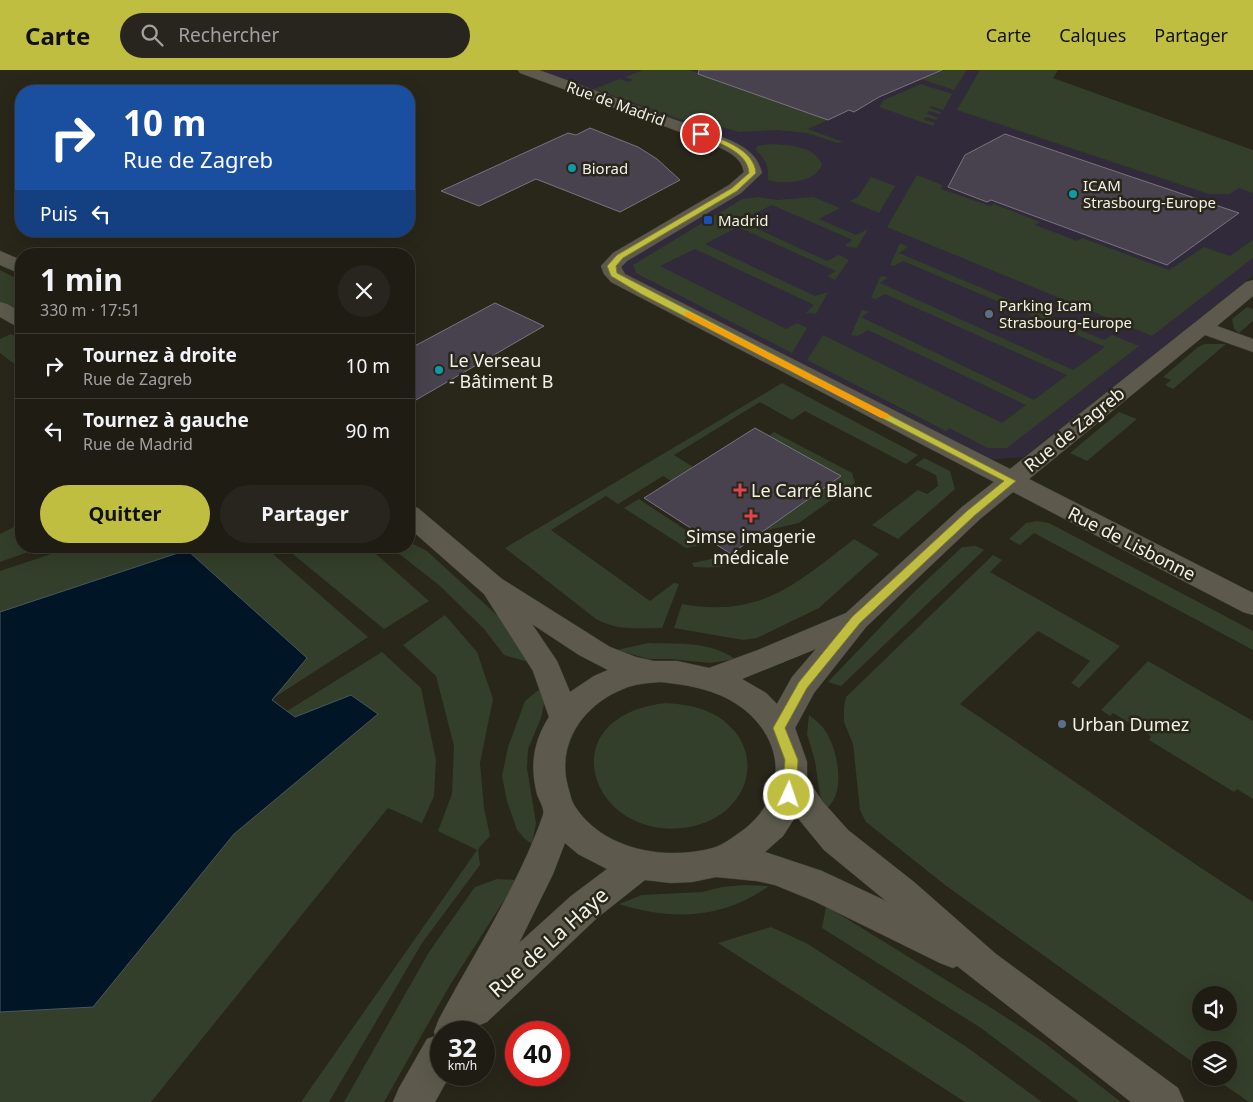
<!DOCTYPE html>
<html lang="fr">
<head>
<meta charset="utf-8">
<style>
  :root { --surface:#1f1c14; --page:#27251d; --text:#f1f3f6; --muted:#a1a1a0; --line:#3c3a34; --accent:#c0be40 }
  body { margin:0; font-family:"Noto Sans",sans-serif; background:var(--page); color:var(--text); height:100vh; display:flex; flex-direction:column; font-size:19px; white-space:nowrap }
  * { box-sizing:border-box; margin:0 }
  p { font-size:16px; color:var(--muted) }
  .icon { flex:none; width:28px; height:28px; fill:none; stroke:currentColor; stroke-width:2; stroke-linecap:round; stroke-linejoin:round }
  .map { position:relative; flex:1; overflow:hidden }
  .sheet { position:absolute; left:15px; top:178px; width:400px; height:305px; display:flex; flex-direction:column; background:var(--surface); border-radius:20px; box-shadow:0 5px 20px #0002,0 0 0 1px var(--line) }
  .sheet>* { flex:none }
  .top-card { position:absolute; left:15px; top:15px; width:400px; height:152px; border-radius:20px; box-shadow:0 5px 20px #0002,0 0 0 1px var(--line); background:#1a4fa0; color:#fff; overflow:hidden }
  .controls { position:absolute; left:1192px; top:916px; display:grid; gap:10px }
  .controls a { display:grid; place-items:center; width:45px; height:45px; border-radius:50%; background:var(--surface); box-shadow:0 5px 20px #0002,0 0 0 1px var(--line); font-size:25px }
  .speed { position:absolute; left:430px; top:951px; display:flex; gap:10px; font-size:25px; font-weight:700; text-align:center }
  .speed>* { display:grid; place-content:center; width:65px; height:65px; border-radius:50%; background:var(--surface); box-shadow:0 5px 20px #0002,0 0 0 1px var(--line); line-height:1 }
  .speed small { font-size:12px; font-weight:400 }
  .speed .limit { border:8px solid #d22; background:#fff; color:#111 }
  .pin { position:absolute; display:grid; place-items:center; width:42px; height:42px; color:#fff; margin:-21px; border:2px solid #fff; border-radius:50%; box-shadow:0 1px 5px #0007 }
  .me { position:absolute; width:55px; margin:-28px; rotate:3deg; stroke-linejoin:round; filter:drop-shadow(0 0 4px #0008) }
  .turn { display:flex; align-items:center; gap:18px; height:105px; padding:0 25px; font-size:22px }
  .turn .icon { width:65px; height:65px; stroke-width:2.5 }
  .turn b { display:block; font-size:35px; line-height:42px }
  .then { display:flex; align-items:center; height:48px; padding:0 25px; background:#0003; gap:10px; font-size:19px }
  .round { display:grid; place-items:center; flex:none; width:52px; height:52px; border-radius:26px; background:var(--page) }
  .summary { display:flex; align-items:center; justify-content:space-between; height:85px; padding:0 25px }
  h1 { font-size:30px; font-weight:700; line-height:38px }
  .action { display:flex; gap:10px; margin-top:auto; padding:10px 25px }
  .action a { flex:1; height:58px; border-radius:30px; background:var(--accent); color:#111; font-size:20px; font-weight:700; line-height:58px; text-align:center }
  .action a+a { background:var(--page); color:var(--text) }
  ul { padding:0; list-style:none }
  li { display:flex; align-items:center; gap:15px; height:65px; padding:0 25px; border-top:1px solid var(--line) }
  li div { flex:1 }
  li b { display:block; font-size:19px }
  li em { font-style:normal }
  header { display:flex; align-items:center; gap:30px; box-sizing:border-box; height:70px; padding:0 25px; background:var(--accent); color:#111 }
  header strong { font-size:24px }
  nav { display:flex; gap:28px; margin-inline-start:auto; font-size:18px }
  .search { width:350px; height:45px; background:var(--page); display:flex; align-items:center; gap:12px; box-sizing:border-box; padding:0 18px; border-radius:28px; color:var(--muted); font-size:19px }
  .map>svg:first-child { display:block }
  .education { fill:#302a3a }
  .green { fill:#333f2a; fill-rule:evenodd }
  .water { fill:#001626; stroke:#495860 }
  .building { fill:#47424e; stroke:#797380 }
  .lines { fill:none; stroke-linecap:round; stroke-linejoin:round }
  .minor-casing { stroke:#424137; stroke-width:1 }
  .minor { fill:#5d5a4d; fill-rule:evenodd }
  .route { fill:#c0be40; stroke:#7d7c2a }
  .slow { fill:#f59e0b }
  .culture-dot { fill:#0f9aa8; stroke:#29261a; stroke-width:2 }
  .transit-dot { fill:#1a4fb4; stroke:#29261a; stroke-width:2 }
  .service-dot { fill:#5c6f8a; stroke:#29261a; stroke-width:2 }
  .health-dot { fill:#e0444e; stroke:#29261a; stroke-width:2 }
  .labels { text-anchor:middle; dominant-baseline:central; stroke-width:5; stroke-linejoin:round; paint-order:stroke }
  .far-street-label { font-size:15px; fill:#f2f1e9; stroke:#29261a }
  .far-poi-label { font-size:15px; fill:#f2f1e9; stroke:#29261a; text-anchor:start }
  .poi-label { font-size:18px; fill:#f2f1e9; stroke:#29261a; text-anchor:start }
  .street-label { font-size:18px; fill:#f2f1e9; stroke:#29261a }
  .near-street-label { font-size:21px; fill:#f2f1e9; stroke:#29261a }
</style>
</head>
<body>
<header>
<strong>Carte</strong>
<div class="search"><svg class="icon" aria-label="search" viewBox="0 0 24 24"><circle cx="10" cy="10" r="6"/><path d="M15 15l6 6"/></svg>Rechercher</div>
<nav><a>Carte</a><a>Calques</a><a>Partager</a></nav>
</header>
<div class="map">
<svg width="1253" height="1032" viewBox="0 0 1253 1032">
  <rect width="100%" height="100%" fill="#29261a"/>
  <path class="education" d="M 518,0 L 1053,0 L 1048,7 L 1253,81 L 1253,206 L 1024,387 L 958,392 L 618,215 L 602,203 L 601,195 L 611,185 L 734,114 L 742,105 L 742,95 L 735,86 L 716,76 Z"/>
  <path class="green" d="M 643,0 L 689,0 L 828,50 L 808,59 L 843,72 L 838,73 L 807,63 L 777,60 L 739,62 L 708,53 L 700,56 L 594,19 L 619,9 L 629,12 L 633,10 L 625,7 Z
    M 908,0 L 967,0 L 954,20 L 921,9 L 927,6 Z
    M 980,0 L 1058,0 L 1053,8 L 1253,80 L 1253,123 L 1239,118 L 1230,124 L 1209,124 L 957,40 Z
    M 921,14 L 952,24 L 943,40 L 931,36 L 930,38 L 941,42 L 940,44 L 929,41 L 927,44 L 938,48 L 936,50 L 926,47 L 924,50 L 935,53 L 933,56 L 879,37 L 884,30 Z
    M 772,74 C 789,75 814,76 822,94 C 816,113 784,115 768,110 C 769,96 766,90 756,80 L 757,76 Z
    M 917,105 L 942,115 L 941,119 L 990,136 L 994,134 L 1040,152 L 1035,155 L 1077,171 L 1082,168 L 1169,200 L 1204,177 L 1230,186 L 1253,170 L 1253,188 L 1152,266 L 887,157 Z
    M 871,107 L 895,116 L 879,143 L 850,131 L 858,127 Z
    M 758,127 L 777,130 L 813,127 L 840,138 L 819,149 L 856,165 L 868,159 L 857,178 L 846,176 L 846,174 L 853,170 L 772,135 L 740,151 L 827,191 L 839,185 L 849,190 L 835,210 L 827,206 L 836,201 L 738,157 L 705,174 L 815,226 L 828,222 L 816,244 L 806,243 L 814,235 L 695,179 L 660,196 L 786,259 L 797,253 L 807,258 L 792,283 L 636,203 L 633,195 L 742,129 Z
    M 900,173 L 908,177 L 899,183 L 1104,270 L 1112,265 L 1139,276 L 1007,378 L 988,378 L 949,358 L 946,361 L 807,290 L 823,265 L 1002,353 L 1026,335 L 868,260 L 858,266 L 851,265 L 862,240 L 869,242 L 861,247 L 1034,330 L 1067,305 L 885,224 L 876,229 L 871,228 L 880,207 L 885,206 L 887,208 L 880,213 L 1073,300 L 1105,277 L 903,191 L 894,196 L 890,195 Z
    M 0,200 L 21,211 L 21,244 L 0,232 Z
    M 1247,237 L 1253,239 L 1253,251 L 1239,263 L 1234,259 L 1232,249 Z
    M 11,264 L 21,270 L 21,299 L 0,283 L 0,269 Z
    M 1205,274 L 1226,274 L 1173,319 L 1165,315 L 1171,310 L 1163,307 L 1198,277 Z
    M 782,313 L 918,385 L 906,394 L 805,341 L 792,350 L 760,332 L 674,385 L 693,397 L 671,411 L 663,406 L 618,434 L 606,426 L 551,460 L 650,531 L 674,513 L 679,514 L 662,558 C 638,558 618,561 596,549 L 505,478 Z
    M 1119,342 L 1137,349 L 1087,391 L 1070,383 Z
    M 774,362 L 852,403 L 855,413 L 799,453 L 763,461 L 841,406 L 769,366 Z
    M 924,388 L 950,401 L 955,419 L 898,469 L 872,455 L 918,420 L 927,424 L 938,416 L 936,405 L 915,395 Z
    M 639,429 L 707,474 L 686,478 L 624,438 Z
    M 1037,451 L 1049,453 L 1253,561 L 1253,580 L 1034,463 L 1020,475 L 1009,469 L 1026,453 Z
    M 14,457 L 21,463 L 21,476 L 45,476 L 0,492 L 0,464 Z
    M 854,469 L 879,484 L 819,538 L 757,568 L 743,570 L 674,558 L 682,534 C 761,548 796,514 854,469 Z
    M 409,472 L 427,481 L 500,548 L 532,593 L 504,585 L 484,559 L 439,515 L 389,476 L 409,476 Z
    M 75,476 L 264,476 L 368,567 L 272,629 L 307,588 L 187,480 L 0,542 L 0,501 Z
    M 283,476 L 367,476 L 429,531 L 384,559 Z
    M 976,476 L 984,480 L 841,616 L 828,612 L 913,523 L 962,477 Z
    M 731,485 L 754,485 C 735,498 716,498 694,497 L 692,493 Z
    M 993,485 L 1002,490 L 990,502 L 1120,576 L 1079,618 L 1071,613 L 1090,591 L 1038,561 L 960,634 C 1058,699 1154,768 1253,832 L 1253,1032 L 1249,1032 L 1214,1008 L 1229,1008 L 1229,980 L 1201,980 L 1201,998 L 945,815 L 866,752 L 860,740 L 853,674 L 844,652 L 844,638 L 846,627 ZM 1201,925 L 1229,925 L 1229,952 L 1201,952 Z
    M 445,545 L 477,582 L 493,629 L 480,693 L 484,738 L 490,766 L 478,779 L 480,795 L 422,873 L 329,1032 L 301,1032 L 477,780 L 438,761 L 452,724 L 454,676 L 436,606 L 403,575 Z
    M 648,573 C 679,574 709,571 735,589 L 711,593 L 671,589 L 649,589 L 617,580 Z
    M 382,582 L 421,618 L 436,690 L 434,726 L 422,753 L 388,738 L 151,1032 L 0,1032 L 0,942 L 93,937 L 234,764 L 378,644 L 351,625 L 295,647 L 287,641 Z
    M 1148,591 L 1253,651 L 1253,729 L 1237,719 L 1234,722 L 1149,670 L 1151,666 L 1113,643 L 1110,646 L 1101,640 Z
    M 541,618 L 544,634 L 541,648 L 528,679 L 527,698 L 536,753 L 532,774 L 525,769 L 517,760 L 507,731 L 502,706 L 508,677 L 525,631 Z
    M 666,633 C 684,634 701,637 717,646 C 769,679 750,743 694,756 C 594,779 543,647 666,633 Z
    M 809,645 C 815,650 822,655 826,662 C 838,680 846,723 827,738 L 820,726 L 815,691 L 807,664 Z
    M 497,809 L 517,810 L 450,915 L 384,1032 L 344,1032 L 429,882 L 475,817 Z
    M 744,815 L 769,816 C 723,849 672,851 619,834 L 642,825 L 702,822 L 722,817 Z
    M 826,836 L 993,939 L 1042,971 L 1121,1032 L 1079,1032 L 981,958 L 822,858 Z
    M 771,857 L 808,874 L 968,978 L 1042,1032 L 965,1032 L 718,873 Z"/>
  <path class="water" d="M 187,480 L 307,588 L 272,630 L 295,647 L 351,625 L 378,644 L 234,764 L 93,937 L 0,942 L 0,542 Z"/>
  <path class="building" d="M 699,0 L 942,0 L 879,27 L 854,42 L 849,40 L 828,50 L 698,4 Z
    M 590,58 L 638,77 L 657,89 L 680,110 L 620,142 L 536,109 L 479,136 L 441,121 L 568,63 L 576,65 Z
    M 1005,64 L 1132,107 L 1239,143 L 1167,195 L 991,130 L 987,132 L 948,117 L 965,85 Z
    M 495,233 L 544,256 L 409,334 L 409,279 Z
    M 755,358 L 841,406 L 731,484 L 644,428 Z"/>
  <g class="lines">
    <defs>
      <path id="minor" d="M 518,0 L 539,0 L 722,67 C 740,74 757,82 762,103 L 741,123 L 627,191 L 621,197 L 625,204 L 1010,399 L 1246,212 L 1253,210 L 1253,226 L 1217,256 L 1253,269 L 1253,282 L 1205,265 L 1029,409 L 1253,523 L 1253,545 L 1243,542 L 1013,422 L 980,449 L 866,557 L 814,623 L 795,658 L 807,692 L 807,709 L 823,732 L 848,760 L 914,812 L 996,884 L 1178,1018 L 1184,1032 L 1131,1032 L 957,896 L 953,898 L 940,893 L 814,831 L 775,815 L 757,811 L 716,807 L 692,812 L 671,813 L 645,810 L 597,848 L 487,952 L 477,956 L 473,962 L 441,962 L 441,1005 L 450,1005 L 435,1032 L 393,1032 L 399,1018 L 427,969 L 435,966 L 434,962 L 439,949 C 474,884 519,814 543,745 C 545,739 539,730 537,724 C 530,696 533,672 549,647 L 533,601 L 484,524 L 409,458 L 409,436 L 418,438 L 502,509 L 610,577 L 636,587 L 654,591 L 677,591 L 709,598 L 758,580 L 846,543 L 962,437 L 994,412 L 611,212 L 604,204 L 601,196 L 613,183 L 729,115 L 744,102 C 741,85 724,80 710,73 L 520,3 ZM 532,554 L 579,585 L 608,600 L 594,606 L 570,622 L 557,591 ZM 816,579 L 792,607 L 777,634 L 766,623 L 742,609 ZM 660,612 C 690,615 720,620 745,640 C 787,675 786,728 742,761 C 733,767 723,775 713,778 C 665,791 602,780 574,735 C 571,730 570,723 568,717 C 556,674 583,635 623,619 C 634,614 648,613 660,612 ZM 796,746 L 824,780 L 886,831 L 822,801 L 765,782 L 783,766 ZM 565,773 L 578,784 L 607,799 L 571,826 L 519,873 L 553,804 Z
        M 0,181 L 21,190 L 21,204 L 0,195 Z
        M 0,232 L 7,234 L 21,242 L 21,257 L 14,255 L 0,247 Z"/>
    </defs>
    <use href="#minor" class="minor-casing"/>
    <use href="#minor" class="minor"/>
  </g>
  <path class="route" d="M 699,62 L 704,62 C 722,70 754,79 756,103 L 737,121 L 623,188 L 616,196 L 617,203 L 1016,411 L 974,446 L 860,553 L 807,618 L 785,658 L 798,690 L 796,725 L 794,729 L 789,731 L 784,729 L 782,725 L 785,690 L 773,658 L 799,612 L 852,547 L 967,441 L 1004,411 L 641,224 L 611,206 L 607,196 L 617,185 L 732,118 L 749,103 C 748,81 716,72 699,65 Z"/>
  <path class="slow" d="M 688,242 L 888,344 L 890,346 L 888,348 L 881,348 L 685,246 L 685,243 Z"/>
  <g class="culture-dot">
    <circle cx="572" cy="98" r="5"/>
    <circle cx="1073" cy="124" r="5"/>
    <circle cx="439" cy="300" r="5"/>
  </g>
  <rect class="transit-dot" x="703" y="145" width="10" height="10" rx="2.5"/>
  <g class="service-dot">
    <circle cx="989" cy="244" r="5"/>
    <circle cx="1062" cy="654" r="5"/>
  </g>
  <g class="health-dot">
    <path d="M737.5 412.5h5v5h5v5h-5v5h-5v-5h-5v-5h5z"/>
    <path d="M748.5 438.5h5v5h5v5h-5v5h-5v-5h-5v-5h5z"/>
  </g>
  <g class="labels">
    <g class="far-street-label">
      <text transform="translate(616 33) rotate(20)">Rue de Madrid</text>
    </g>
    <g class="far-poi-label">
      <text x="582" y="98">Biorad</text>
      <text x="1083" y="115">ICAM<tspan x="1083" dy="17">Strasbourg-Europe</tspan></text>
      <text x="718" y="150">Madrid</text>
      <text x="999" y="235">Parking Icam<tspan x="999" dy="17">Strasbourg-Europe</tspan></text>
    </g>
    <g class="poi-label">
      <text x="449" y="290">Le Verseau<tspan x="449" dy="21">- Bâtiment B</tspan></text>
      <text x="751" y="420">Le Carré Blanc</text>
      <text x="751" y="466" text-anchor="middle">Simse imagerie<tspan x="751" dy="21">médicale</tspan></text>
      <text x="1072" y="654">Urban Dumez</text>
    </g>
    <g class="street-label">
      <text transform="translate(1074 359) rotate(-39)">Rue de Zagreb</text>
      <text transform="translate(1132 473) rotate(27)">Rue de Lisbonne</text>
    </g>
    <g class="near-street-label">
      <text transform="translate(548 872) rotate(-42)">Rue de La Haye</text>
    </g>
  </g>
</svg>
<div class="controls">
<a><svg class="icon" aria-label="sound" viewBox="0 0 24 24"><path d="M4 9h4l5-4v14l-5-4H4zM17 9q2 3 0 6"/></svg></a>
<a><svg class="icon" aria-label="layers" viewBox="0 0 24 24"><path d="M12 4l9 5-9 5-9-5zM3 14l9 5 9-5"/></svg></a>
</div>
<div class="speed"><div>32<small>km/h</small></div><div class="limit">40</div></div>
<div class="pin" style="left:701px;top:64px;background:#d93025"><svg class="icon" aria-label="arrive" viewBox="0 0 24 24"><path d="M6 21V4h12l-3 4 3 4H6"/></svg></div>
<svg class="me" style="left:789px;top:725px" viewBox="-20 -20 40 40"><circle r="17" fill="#c0be40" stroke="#fff" stroke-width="3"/><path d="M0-11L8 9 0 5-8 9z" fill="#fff"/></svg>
<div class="top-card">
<div class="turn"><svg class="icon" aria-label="right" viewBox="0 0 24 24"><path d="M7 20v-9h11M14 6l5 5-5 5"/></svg><div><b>10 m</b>Rue de Zagreb</div></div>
<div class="then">Puis<svg class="icon" aria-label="left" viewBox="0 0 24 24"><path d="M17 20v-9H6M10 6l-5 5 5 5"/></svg></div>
</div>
<section class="sheet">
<div class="summary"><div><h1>1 min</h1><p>330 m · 17:51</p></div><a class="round"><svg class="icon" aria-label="close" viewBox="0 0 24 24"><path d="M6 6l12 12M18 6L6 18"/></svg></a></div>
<ul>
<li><svg class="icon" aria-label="right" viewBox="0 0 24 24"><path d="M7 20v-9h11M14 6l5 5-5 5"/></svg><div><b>Tournez à droite</b><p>Rue de Zagreb</p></div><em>10 m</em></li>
<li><svg class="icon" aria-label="left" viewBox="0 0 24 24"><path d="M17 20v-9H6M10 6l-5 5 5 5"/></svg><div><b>Tournez à gauche</b><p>Rue de Madrid</p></div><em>90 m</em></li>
</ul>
<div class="action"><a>Quitter</a><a>Partager</a></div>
</section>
</div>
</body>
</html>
